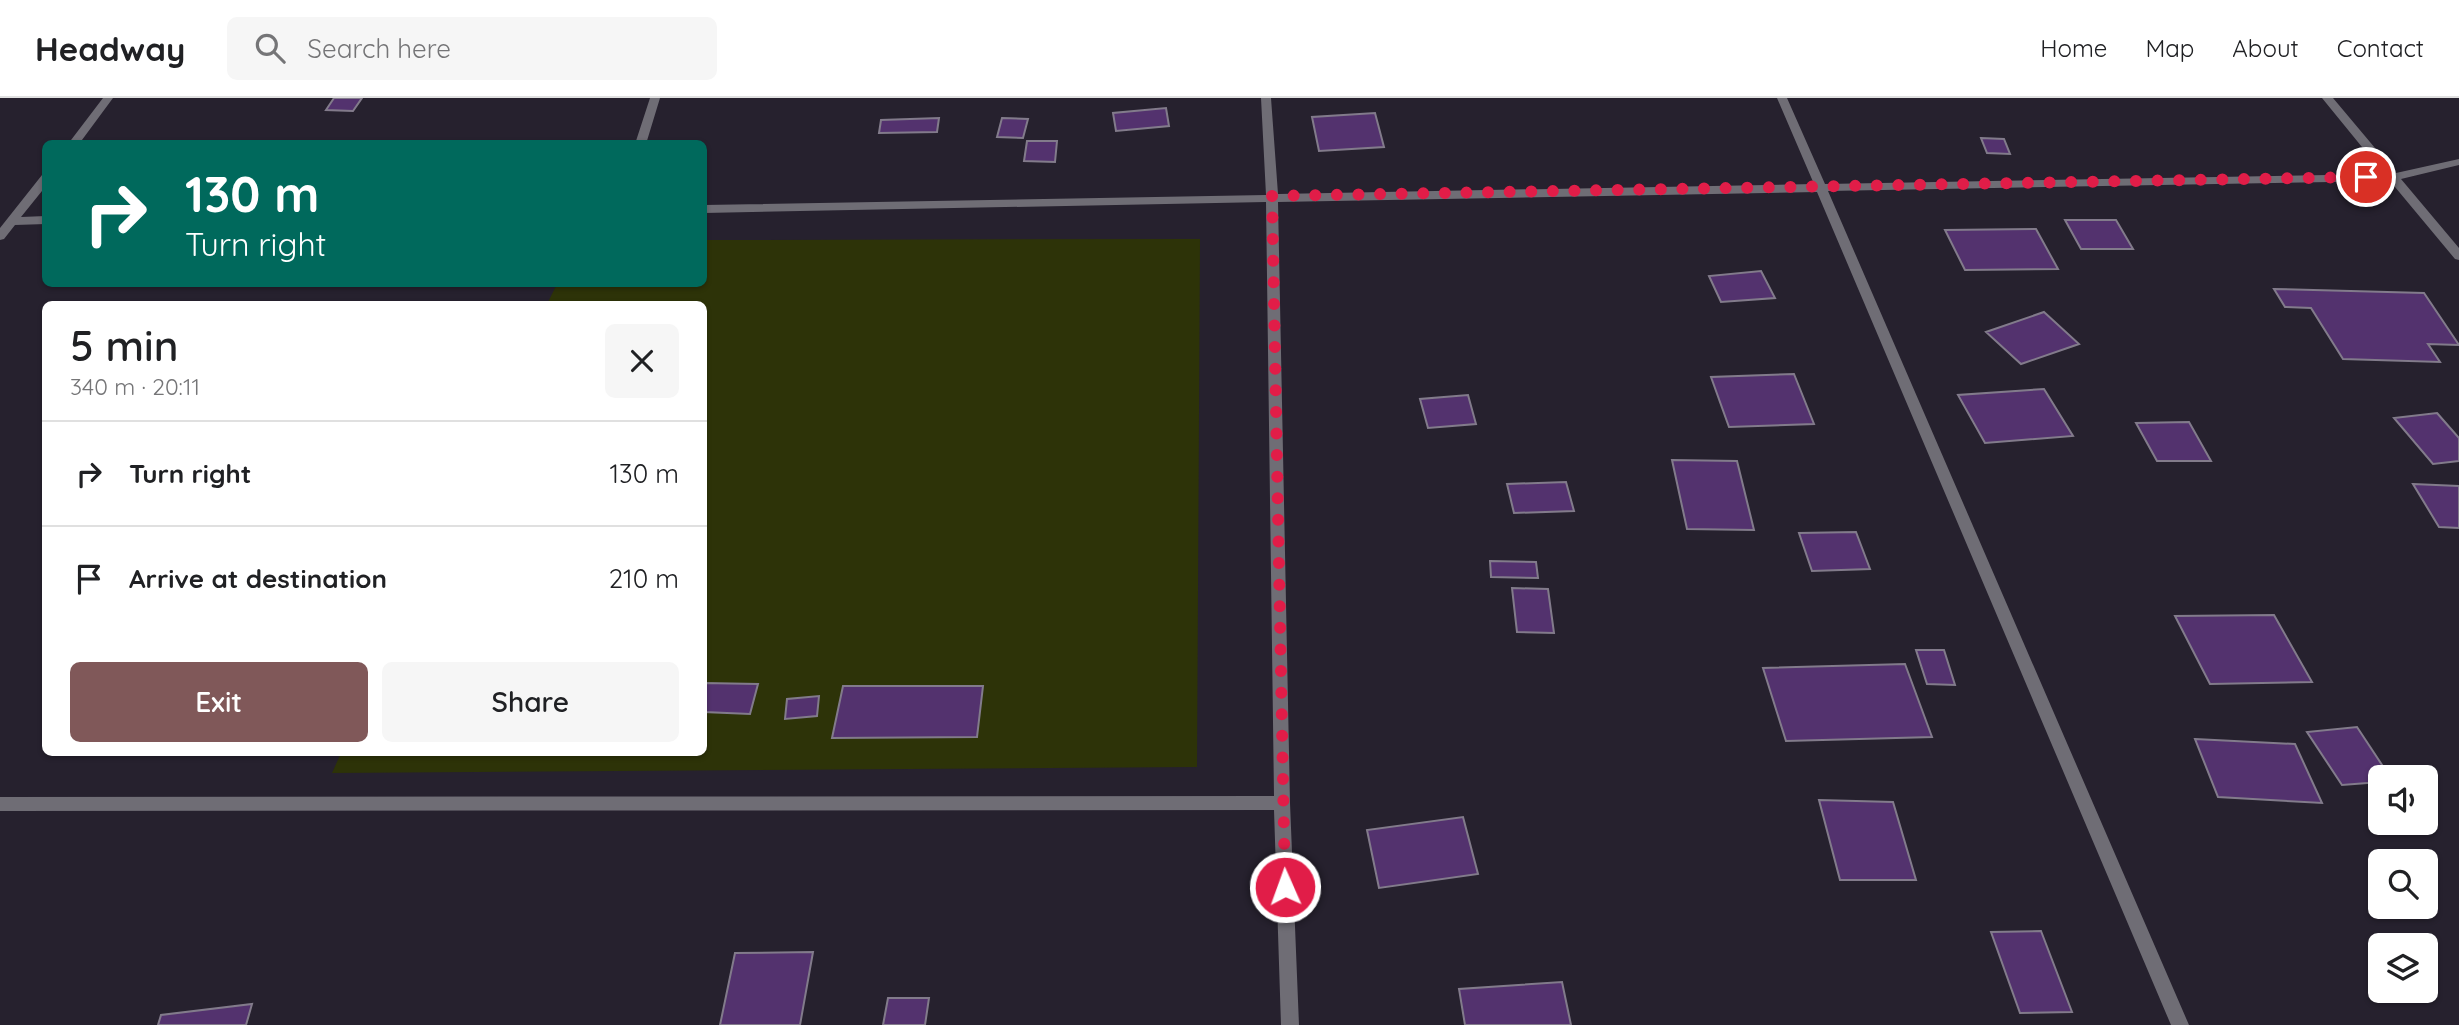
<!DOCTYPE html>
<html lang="en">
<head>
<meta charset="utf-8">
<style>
  :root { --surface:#fff; --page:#f6f6f6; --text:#202124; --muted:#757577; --line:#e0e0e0; --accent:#805859 }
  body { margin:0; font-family:Quicksand,sans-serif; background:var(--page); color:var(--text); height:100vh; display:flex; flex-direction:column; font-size:26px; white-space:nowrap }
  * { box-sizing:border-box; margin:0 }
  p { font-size:23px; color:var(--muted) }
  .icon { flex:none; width:38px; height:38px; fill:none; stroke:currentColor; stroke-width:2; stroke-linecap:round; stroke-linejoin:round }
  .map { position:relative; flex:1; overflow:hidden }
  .panel { position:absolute; left:42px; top:203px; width:665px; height:455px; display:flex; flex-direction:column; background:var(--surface); border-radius:10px; box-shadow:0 2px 5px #0004 }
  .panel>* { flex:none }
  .banner { position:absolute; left:42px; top:42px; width:665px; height:147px; border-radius:10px; box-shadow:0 2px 5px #0004; background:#00695c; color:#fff; overflow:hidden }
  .buttons { position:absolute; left:2368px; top:667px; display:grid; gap:14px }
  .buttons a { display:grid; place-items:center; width:70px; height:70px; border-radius:10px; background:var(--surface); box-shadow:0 2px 5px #0004; font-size:35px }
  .pin { position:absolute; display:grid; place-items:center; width:60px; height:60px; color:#fff; margin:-30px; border:4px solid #fff; border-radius:50%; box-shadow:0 2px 7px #0007 }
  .me { position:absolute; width:77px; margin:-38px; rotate:358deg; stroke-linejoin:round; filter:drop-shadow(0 0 5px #0008) }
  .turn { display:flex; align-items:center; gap:24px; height:147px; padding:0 28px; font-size:32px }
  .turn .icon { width:91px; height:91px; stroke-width:2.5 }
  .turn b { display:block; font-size:49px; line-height:60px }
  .round { display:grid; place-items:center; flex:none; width:74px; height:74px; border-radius:10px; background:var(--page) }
  .headline { display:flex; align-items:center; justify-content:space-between; height:119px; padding:0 28px }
  h1 { font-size:42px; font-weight:600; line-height:52px }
  .primary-button { display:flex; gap:14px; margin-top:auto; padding:14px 28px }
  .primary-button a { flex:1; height:80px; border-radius:10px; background:var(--accent); color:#fff; font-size:28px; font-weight:600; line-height:80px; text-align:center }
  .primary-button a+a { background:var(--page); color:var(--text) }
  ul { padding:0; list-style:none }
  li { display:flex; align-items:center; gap:21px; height:105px; padding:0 28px; border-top:2px solid var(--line) }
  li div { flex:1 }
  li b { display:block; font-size:26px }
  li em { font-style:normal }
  header { display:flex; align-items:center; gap:42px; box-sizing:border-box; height:98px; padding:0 35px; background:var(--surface); border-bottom:2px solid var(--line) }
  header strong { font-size:33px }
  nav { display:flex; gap:38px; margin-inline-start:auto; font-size:24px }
  .search { width:490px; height:63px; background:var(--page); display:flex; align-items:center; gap:18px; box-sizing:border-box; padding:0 24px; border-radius:10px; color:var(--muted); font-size:26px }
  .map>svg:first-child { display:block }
  .green { fill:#2d3308 }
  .building { fill:#53326e; stroke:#827b8b; stroke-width:2 }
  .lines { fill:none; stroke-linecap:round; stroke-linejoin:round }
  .street { fill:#6f6d75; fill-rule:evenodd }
  .route { stroke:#e11d48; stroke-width:12; stroke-dasharray:0 21.6 }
</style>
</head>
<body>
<header>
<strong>Headway</strong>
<div class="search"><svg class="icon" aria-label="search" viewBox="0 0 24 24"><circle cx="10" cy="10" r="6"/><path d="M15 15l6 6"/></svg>Search here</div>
<nav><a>Home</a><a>Map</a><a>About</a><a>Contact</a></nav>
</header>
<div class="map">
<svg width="2459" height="927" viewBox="0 0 2459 927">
  <rect width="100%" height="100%" fill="#26212e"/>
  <path class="green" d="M 1200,141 L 1197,669 L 332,675 L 341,655 L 704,654 L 704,206 L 547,206 L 557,186 L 704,186 L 704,142 Z"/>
  <path class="building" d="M 334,0 L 362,0 L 353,13 L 326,12 Z
    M 1166,10 L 1169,28 L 1116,33 L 1113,15 Z
    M 1375,15 L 1384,49 L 1319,53 L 1312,19 Z
    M 939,20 L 937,34 L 879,35 L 881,22 Z
    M 1002,20 L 1028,21 L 1023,40 L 997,39 Z
    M 1981,40 L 2004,41 L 2010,56 L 1987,55 Z
    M 1027,43 L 1057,43 L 1055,64 L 1024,63 Z
    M 2065,122 L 2116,122 L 2133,151 L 2081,151 Z
    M 2036,131 L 2058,171 L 1965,172 L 1945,132 Z
    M 1761,173 L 1775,200 L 1721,204 L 1709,178 Z
    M 2274,191 L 2424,195 L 2459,247 L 2428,246 L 2440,264 L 2343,261 L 2311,210 L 2285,209 Z
    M 2044,214 L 2079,246 L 2021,266 L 1986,234 Z
    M 1794,276 L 1814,326 L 1729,329 L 1711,279 Z
    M 2044,291 L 2073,338 L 1985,345 L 1958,297 Z
    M 1468,297 L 1476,326 L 1428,330 L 1420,301 Z
    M 2437,315 L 2459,340 L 2459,363 L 2433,366 L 2394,320 Z
    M 2189,324 L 2211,363 L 2157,363 L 2136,325 Z
    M 1672,362 L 1737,363 L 1754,432 L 1687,431 Z
    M 1566,384 L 1574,413 L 1514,415 L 1507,386 Z
    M 2413,386 L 2459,388 L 2459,430 L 2439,429 Z
    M 1856,434 L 1870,471 L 1812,473 L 1799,435 Z
    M 1490,463 L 1536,464 L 1538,480 L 1491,479 Z
    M 1512,490 L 1548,491 L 1554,535 L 1517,534 Z
    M 2274,517 L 2312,584 L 2210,586 L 2175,518 Z
    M 1916,552 L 1944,552 L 1955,587 L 1927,586 Z
    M 1905,566 L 1932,639 L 1786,643 L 1763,570 Z
    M 704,585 L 758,586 L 750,616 L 704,614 Z
    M 843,588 L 983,588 L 977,639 L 832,640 Z
    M 819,598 L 817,618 L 785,621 L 787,601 Z
    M 2357,629 L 2390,679 L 2380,679 L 2380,684 L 2342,687 L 2307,634 Z
    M 2195,641 L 2295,646 L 2322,705 L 2218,699 Z
    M 1819,702 L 1893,704 L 1916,782 L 1840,782 Z
    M 1463,719 L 1478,776 L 1379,790 L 1367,732 Z
    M 2041,833 L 2072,914 L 2020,915 L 1991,834 Z
    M 813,854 L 800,927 L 720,927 L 735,855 Z
    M 1562,884 L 1571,927 L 1465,927 L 1459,891 Z
    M 888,900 L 929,900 L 925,927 L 883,927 Z
    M 252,906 L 246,927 L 158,927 L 161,917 Z"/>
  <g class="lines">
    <path class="street" d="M 103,0 L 113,0 L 79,46 L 68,46 Z
      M 650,0 L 660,0 L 646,46 L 635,46 Z
      M 1261,0 L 1271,0 L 1278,96 L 1814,86 L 1777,0 L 1787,0 L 1825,86 L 2384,76 L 2322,0 L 2333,0 L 2396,75 L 2459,61 L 2459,67 L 2401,81 L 2459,150 L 2459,162 L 2455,161 L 2390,83 L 1828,93 L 2189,927 L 2171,927 L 1817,94 L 1278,104 L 1290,705 L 1299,927 L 1281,927 L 1274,712 L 0,713 L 0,699 L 1274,698 L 1266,104 L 704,115 L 704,107 L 1266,97 Z
      M 42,77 L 46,77 L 46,88 L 21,119 L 46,118 L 46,126 L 15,127 L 4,141 L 0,142 L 0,130 Z"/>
  </g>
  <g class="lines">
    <path class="route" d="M 1285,789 L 1272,98 L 2366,79"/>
  </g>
</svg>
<div class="buttons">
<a><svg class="icon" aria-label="sound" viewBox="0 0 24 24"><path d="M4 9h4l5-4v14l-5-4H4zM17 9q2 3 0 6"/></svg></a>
<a><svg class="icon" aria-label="search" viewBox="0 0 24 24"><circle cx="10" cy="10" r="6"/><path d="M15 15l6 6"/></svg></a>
<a><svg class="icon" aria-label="layers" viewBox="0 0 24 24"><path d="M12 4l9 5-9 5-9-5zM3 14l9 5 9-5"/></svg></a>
</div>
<div class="pin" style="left:2366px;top:79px;background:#d93025"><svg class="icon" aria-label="arrive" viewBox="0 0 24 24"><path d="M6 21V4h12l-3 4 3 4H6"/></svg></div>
<svg class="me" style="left:1285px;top:789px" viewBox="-20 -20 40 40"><circle r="17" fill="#e11d48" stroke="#fff" stroke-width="3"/><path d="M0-11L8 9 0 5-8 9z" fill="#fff"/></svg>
<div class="banner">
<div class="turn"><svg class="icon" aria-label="right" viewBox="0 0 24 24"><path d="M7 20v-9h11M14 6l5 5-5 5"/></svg><div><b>130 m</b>Turn right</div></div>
</div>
<section class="panel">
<div class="headline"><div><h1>5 min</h1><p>340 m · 20:11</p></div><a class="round"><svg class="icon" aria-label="close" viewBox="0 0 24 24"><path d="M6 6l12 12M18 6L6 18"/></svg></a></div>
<ul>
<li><svg class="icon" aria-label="right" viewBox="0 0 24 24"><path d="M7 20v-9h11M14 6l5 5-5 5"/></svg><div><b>Turn right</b></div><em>130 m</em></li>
<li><svg class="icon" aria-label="arrive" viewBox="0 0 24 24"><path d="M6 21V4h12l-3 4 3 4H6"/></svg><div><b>Arrive at destination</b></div><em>210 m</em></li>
</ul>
<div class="primary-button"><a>Exit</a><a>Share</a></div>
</section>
</div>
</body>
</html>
